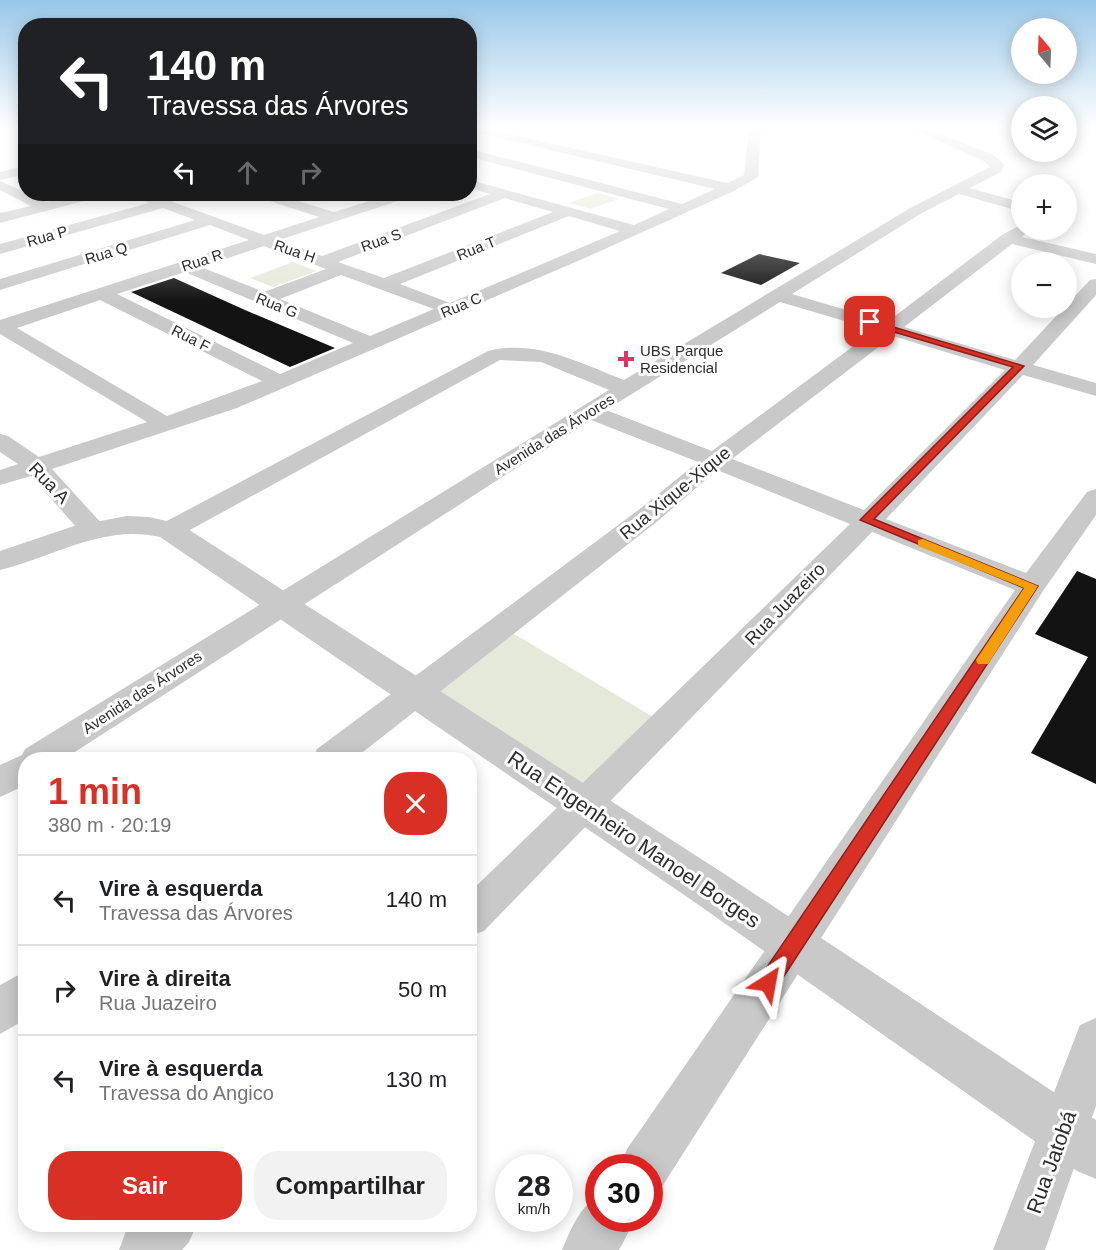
<!DOCTYPE html>
<html lang="pt">
<head>
<meta charset="utf-8">
<style>
  :root { --surface:#fff; --page:#f2f2f2; --text:#202124; --muted:#757577; --line:#e0e0e0; --accent:#d93025 }
  body { margin:0; font-family:Helvetica,sans-serif; background:var(--page); color:var(--text); height:100vh; display:flex; flex-direction:column; font-size:22px; white-space:nowrap }
  * { box-sizing:border-box; margin:0 }
  p { font-size:20px; color:var(--muted) }
  .icon { flex:none; width:33px; height:33px; fill:none; stroke:currentColor; stroke-width:2; stroke-linecap:round; stroke-linejoin:round }
  .map { position:relative; flex:1; overflow:hidden }
  .side { position:absolute; left:18px; top:752px; width:459px; height:480px; display:flex; flex-direction:column; background:var(--surface); border-radius:24px; box-shadow:0 3px 15px #0003 }
  .side>* { flex:none }
  .banner { position:absolute; left:18px; top:18px; width:459px; height:183px; border-radius:24px; box-shadow:0 3px 15px #0003; background:#202124; color:#fff; overflow:hidden }
  .needle { width:39px; rotate:341deg }
  .controls { position:absolute; left:1011px; top:18px; display:grid; gap:12px }
  .controls a { display:grid; place-items:center; width:66px; height:66px; border-radius:50%; background:var(--surface); box-shadow:0 3px 15px #0003; font-size:30px }
  .speed { position:absolute; left:495px; top:1154px; display:flex; gap:12px; font-size:30px; font-weight:700; text-align:center }
  .speed>* { display:grid; place-content:center; width:78px; height:78px; border-radius:50%; background:var(--surface); box-shadow:0 3px 15px #0003; line-height:1 }
  .speed small { font-size:15px; font-weight:400 }
  .speed .limit { border:9px solid #d22; background:#fff; color:#111 }
  .pin { position:absolute; display:grid; place-items:center; width:51px; height:51px; color:#fff; margin:-26px; border-radius:12px; box-shadow:0 3px 9px #0006 }
  .me { position:absolute; width:66px; margin:-33px; rotate:34deg; stroke-linejoin:round; filter:drop-shadow(0 0 4px #0008) }
  .turn { display:flex; align-items:center; gap:21px; height:126px; padding:0 30px; font-size:27px }
  .turn .icon { width:78px; height:78px; stroke-width:2.5 }
  .turn b { display:block; font-size:42px; line-height:51px }
  .lanes { display:flex; align-items:center; height:57px; padding:0 30px; background:#0003; justify-content:center; gap:30px; direction:ltr }
  .lanes .off { opacity:.35 }
  .round { display:grid; place-items:center; flex:none; width:63px; height:63px; border-radius:24px; background:var(--page) }
  .overview { display:flex; align-items:center; justify-content:space-between; height:102px; padding:0 30px }
  h1 { font-size:36px; font-weight:700; line-height:45px; color:var(--accent) }
  .button { display:flex; gap:12px; margin-top:auto; padding:12px 30px }
  .button a { flex:1; height:69px; border-radius:24px; background:var(--accent); color:#fff; font-size:24px; font-weight:700; line-height:69px; text-align:center }
  .button a+a { background:var(--page); color:var(--text) }
  ul { padding:0; list-style:none }
  li { display:flex; align-items:center; gap:18px; height:90px; padding:0 30px; border-top:2px solid var(--line) }
  li div { flex:1 }
  li b { display:block; font-size:22px }
  li em { font-style:normal }
  .map>svg:first-child { display:block }
  .green { fill:#e5e9d9 }
  .building { fill:#131313 }
  .lines { fill:none; stroke-linecap:round; stroke-linejoin:round }
  .minor { fill:#c9c9c9; fill-rule:evenodd }
  .tertiary { fill:#c9c9c9; fill-rule:evenodd }
  .route { fill:#d93025; stroke:#8d1f18; stroke-width:1.5 }
  .slow { fill:#f59e0b }
  .poi-dot { fill:#de3363; stroke:#fff; stroke-width:2 }
  .labels { text-anchor:middle; dominant-baseline:central; stroke-width:6; stroke-linejoin:round; paint-order:stroke }
  .far-street-label { font-size:15px; fill:#2c2c2c; stroke:#fff }
  .far-poi-label { font-size:15px; fill:#2c2c2c; stroke:#fff; text-anchor:start }
  .street-label { font-size:18px; fill:#2c2c2c; stroke:#fff }
  .near-street-label { font-size:21px; fill:#2c2c2c; stroke:#fff }
</style>
</head>
<body>
<div class="map">
<svg width="1096" height="1250" viewBox="0 0 1096 1250">
  <rect width="100%" height="100%" fill="#fff"/>
  <path class="green" d="M 597,193 L 619,199 L 591,209 L 569,203 Z
    M 293,262 L 316,271 L 273,287 L 250,278 Z
    M 511,632 L 658,720 L 582,792 L 433,691 Z"/>
  <path class="building" d="M 759,254 L 800,263 L 761,285 L 721,273 Z
    M 174,278 L 245,310 L 335,348 L 290,367 L 131,292 Z
    M 1077,571 L 1096,579 L 1096,784 L 1031,753 L 1088,657 L 1035,634 Z"/>
  <g class="lines">
    <path class="minor" d="M 470,128 L 483,128 L 727,183 L 744,175 L 749,128 L 761,128 L 758,177 L 734,191 L 587,257 L 237,408 L 52,469 L 103,525 L 107,531 L 103,537 L 94,539 L 85,537 L 31,476 L 0,485 L 0,470 L 18,464 L 0,452 L 0,434 L 8,436 L 39,457 L 147,422 L 0,334 L 0,320 L 249,240 L 210,225 L 0,290 L 0,279 L 195,220 L 163,208 L 0,254 L 0,244 L 149,203 L 134,197 L 132,194 L 151,194 L 264,235 L 319,217 L 257,197 L 255,194 L 275,194 L 334,212 L 392,194 L 412,194 L 410,197 L 279,240 L 322,256 L 490,194 L 470,188 L 470,180 L 634,225 L 669,209 L 470,157 L 470,149 L 682,204 L 715,189 L 470,131 ZM 505,198 L 553,212 L 384,278 L 338,262 ZM 569,216 L 620,231 L 450,303 L 400,284 ZM 264,246 L 326,269 L 264,292 L 201,267 ZM 185,272 L 353,343 L 280,374 L 117,294 ZM 341,275 L 434,309 L 370,336 L 280,299 ZM 100,300 L 262,381 L 167,416 L 17,328 Z
      M 910,128 L 925,128 L 994,155 L 1004,164 L 1001,172 L 970,188 L 1022,203 L 1022,212 L 959,194 L 922,213 L 792,294 L 887,322 L 1002,235 L 1022,224 L 1022,230 L 1029,230 L 1022,237 L 1096,254 L 1096,264 L 1012,244 L 904,327 L 1015,360 L 1090,280 L 1096,279 L 1096,295 L 1033,365 L 1096,383 L 1096,396 L 1023,375 L 886,519 L 1026,573 L 1087,492 L 1096,489 L 1096,515 L 1043,591 L 663,1185 L 650,1190 L 650,1167 L 620,1167 L 627,1149 L 1015,590 L 872,532 L 484,931 L 470,936 L 470,892 L 850,524 L 717,470 L 659,520 L 354,759 L 312,759 L 317,749 L 641,508 L 698,462 L 591,420 L 64,759 L 26,759 L 26,785 L 0,797 L 0,765 L 22,755 L 25,749 L 609,390 L 541,362 L 500,360 L 179,536 L 170,538 L 161,536 L 157,530 L 161,524 L 488,351 C 536,339 580,363 624,380 L 912,207 L 990,167 L 984,161 ZM 780,302 L 875,330 L 712,451 L 606,410 ZM 893,336 L 1005,370 L 864,510 L 732,459 Z
      M 26,166 L 26,174 L 0,180 L 0,172 Z
      M 0,181 L 47,202 L 79,194 L 101,194 L 99,197 L 0,223 L 0,213 L 31,206 L 0,190 Z
      M 26,971 L 26,1019 L 0,1034 L 0,985 Z
      M 1096,1018 L 1096,1106 L 1045,1250 L 993,1250 L 1080,1025 Z
      M 598,1197 L 598,1218 L 636,1218 L 619,1250 L 562,1250 C 569,1233 581,1204 598,1197 Z
      M 134,1224 L 197,1224 L 189,1242 L 182,1250 L 119,1250 L 126,1231 Z"/>
    <path class="tertiary" d="M 127,516 L 149,517 L 180,524 L 723,873 L 1096,1120 L 1096,1179 L 1077,1171 L 693,901 L 160,537 C 103,524 54,557 0,570 L 0,551 L 74,526 Z"/>
  </g>
  <linearGradient id="sky" x2="0" y2="1"><stop stop-color="#9ac7e8"/><stop offset="0.42" stop-color="#fff"/><stop offset="1" stop-color="#fff" stop-opacity="0"/></linearGradient>
  <rect width="1096" height="302" fill="url(#sky)"/>
  <path class="route" d="M 870,320 L 1024,366 L 874,519 L 1038,586 L 775,990 L 768,993 L 761,990 L 758,983 L 761,976 L 1024,588 L 860,520 L 1013,367 L 867,324 Z"/>
  <path class="slow" d="M 923,539 L 1038,586 L 988,664 L 978,664 L 976,660 L 1024,588 L 918,546 L 918,540 Z"/>
  <path class="poi-dot" d="M623 350h6v6h6v6h-6v6h-6v-6h-6v-6h6z"/>
  <g class="labels">
    <g class="far-street-label">
      <text transform="translate(47 236) rotate(-16)">Rua P</text>
      <text transform="translate(381 240) rotate(-20)">Rua S</text>
      <text transform="translate(476 248) rotate(-22)">Rua T</text>
      <text transform="translate(295 251) rotate(19)">Rua H</text>
      <text transform="translate(106 253) rotate(-17)">Rua Q</text>
      <text transform="translate(202 260) rotate(-18)">Rua R</text>
      <text transform="translate(277 305) rotate(22)">Rua G</text>
      <text transform="translate(461 305) rotate(-23)">Rua C</text>
      <text transform="translate(191 338) rotate(27)">Rua F</text>
      <text transform="translate(554 434) rotate(-32)">Avenida das Árvores</text>
      <text transform="translate(142 692) rotate(-33)">Avenida das Árvores</text>
    </g>
    <g class="far-poi-label">
      <text x="640" y="350">UBS Parque<tspan x="640" dy="17">Residencial</tspan></text>
    </g>
    <g class="street-label">
      <text transform="translate(49 483) rotate(46)">Rua A</text>
      <text transform="translate(675 493) rotate(-39)">Rua Xique-Xique</text>
      <text transform="translate(785 604) rotate(-46)">Rua Juazeiro</text>
    </g>
    <g class="near-street-label">
      <text transform="translate(634 839) rotate(34)">Rua Engenheiro Manoel Borges</text>
      <text transform="translate(1051 1162) rotate(-70)">Rua Jatobá</text>
    </g>
  </g>
</svg>
<div class="controls">
<a><svg class="needle" viewBox="-14 -14 28 28"><path d="M0-13l5 13h-10z" fill="#e53935"/><path d="M0 13l5-13h-10z" fill="#757577"/></svg></a>
<a><svg class="icon" aria-label="layers" viewBox="0 0 24 24"><path d="M12 4l9 5-9 5-9-5zM3 14l9 5 9-5"/></svg></a>
<a>+</a>
<a>−</a>
</div>
<div class="speed"><div>28<small>km/h</small></div><div class="limit">30</div></div>
<div class="pin" style="left:870px;top:322px;background:#d93025"><svg class="icon" aria-label="arrive" viewBox="0 0 24 24"><path d="M6 21V4h12l-3 4 3 4H6"/></svg></div>
<svg class="me" style="left:768px;top:983px" viewBox="-20 -20 40 40"><path d="M0-17L14 15 0 8-14 15z" fill="#d93025" stroke="#fff" stroke-width="4"/></svg>
<div class="banner">
<div class="turn"><svg class="icon" aria-label="left" viewBox="0 0 24 24"><path d="M17 20v-9H6M10 6l-5 5 5 5"/></svg><div><b>140 m</b>Travessa das Árvores</div></div>
<div class="lanes"><svg class="icon" aria-label="left" viewBox="0 0 24 24"><path d="M17 20v-9H6M10 6l-5 5 5 5"/></svg><svg class="icon off" aria-label="ahead" viewBox="0 0 24 24"><path d="M12 20V5M6 11l6-6 6 6"/></svg><svg class="icon off" aria-label="right" viewBox="0 0 24 24"><path d="M7 20v-9h11M14 6l5 5-5 5"/></svg></div>
</div>
<section class="side">
<div class="overview"><div><h1>1 min</h1><p>380 m · 20:19</p></div><a class="round" style="background:#d93025;color:#fff"><svg class="icon" aria-label="close" viewBox="0 0 24 24"><path d="M6 6l12 12M18 6L6 18"/></svg></a></div>
<ul>
<li><svg class="icon" aria-label="left" viewBox="0 0 24 24"><path d="M17 20v-9H6M10 6l-5 5 5 5"/></svg><div><b>Vire à esquerda</b><p>Travessa das Árvores</p></div><em>140 m</em></li>
<li><svg class="icon" aria-label="right" viewBox="0 0 24 24"><path d="M7 20v-9h11M14 6l5 5-5 5"/></svg><div><b>Vire à direita</b><p>Rua Juazeiro</p></div><em>50 m</em></li>
<li><svg class="icon" aria-label="left" viewBox="0 0 24 24"><path d="M17 20v-9H6M10 6l-5 5 5 5"/></svg><div><b>Vire à esquerda</b><p>Travessa do Angico</p></div><em>130 m</em></li>
</ul>
<div class="button"><a>Sair</a><a>Compartilhar</a></div>
</section>
</div>
</body>
</html>
